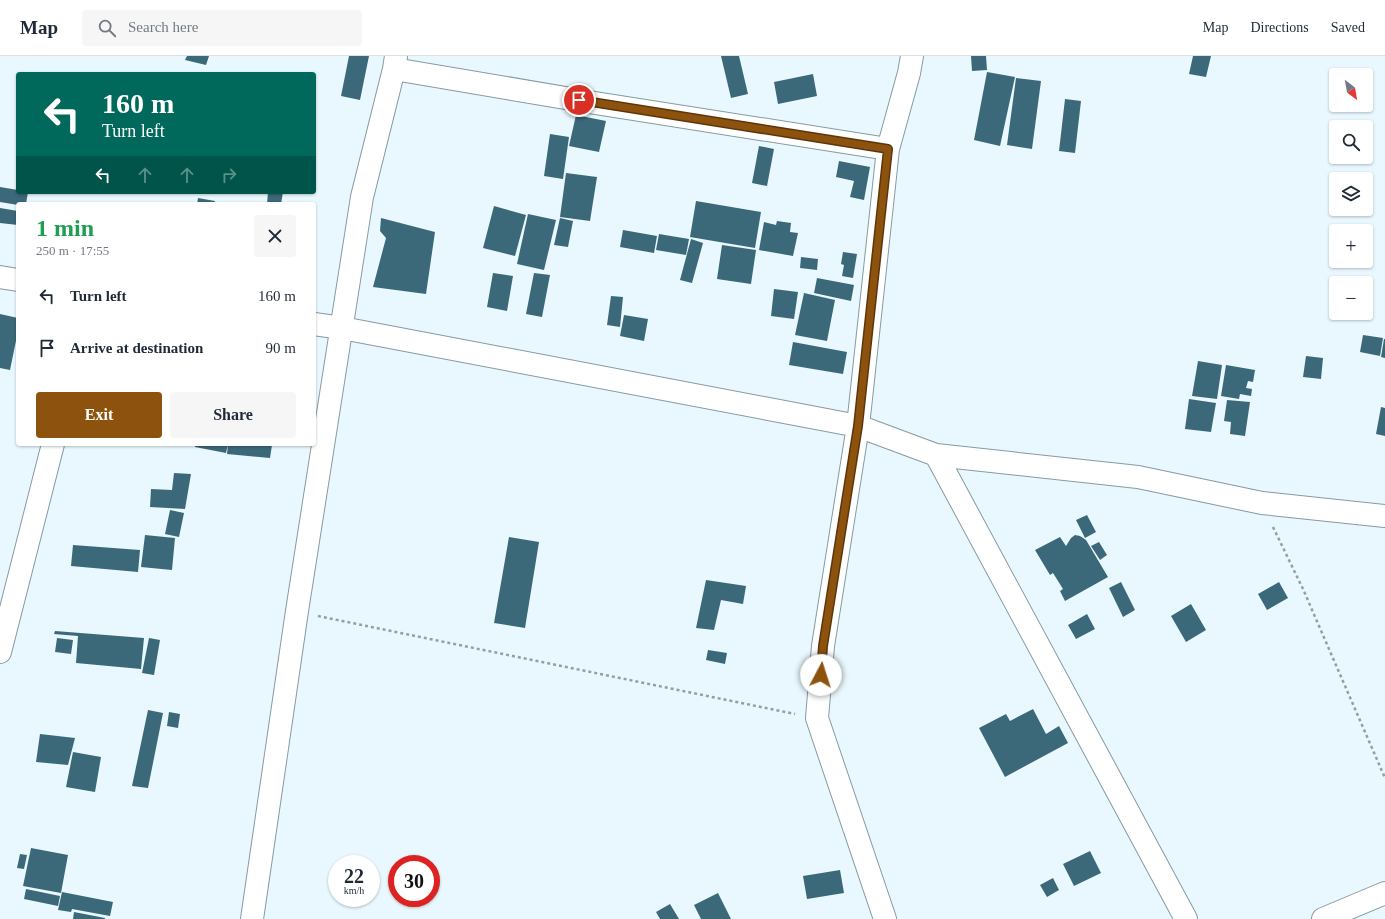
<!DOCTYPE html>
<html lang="en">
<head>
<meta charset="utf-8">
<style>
  :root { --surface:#fff; --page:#f6f6f7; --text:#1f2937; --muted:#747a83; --line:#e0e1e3; --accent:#8d530e }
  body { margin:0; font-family:Georgia,serif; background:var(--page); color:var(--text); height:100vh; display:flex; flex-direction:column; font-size:15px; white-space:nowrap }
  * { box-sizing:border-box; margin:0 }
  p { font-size:13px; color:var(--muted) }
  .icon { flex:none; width:22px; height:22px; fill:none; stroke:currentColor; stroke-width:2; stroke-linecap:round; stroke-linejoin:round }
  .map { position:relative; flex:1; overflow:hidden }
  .sheet { position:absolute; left:16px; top:146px; width:300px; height:244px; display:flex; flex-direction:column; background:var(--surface); border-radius:4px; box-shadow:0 1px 3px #0004 }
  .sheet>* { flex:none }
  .hud { position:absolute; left:16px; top:16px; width:300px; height:122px; border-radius:4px; box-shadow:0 1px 3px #0004; background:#00695c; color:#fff; overflow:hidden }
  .needle { width:26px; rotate:149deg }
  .controls { position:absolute; left:1329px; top:12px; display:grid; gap:8px }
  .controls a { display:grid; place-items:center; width:44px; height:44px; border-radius:4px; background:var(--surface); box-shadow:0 1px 3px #0004; font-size:20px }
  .speed { position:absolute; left:328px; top:799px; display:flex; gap:8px; font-size:20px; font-weight:700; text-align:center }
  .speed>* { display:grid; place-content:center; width:52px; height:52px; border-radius:50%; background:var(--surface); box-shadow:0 1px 3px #0004; line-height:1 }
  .speed small { font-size:10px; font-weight:400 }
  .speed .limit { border:6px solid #d22; background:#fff; color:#111 }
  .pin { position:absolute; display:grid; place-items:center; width:34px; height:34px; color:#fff; margin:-17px; border:2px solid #fff; border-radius:50%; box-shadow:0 1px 4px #0007 }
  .me { position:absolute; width:44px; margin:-22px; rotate:5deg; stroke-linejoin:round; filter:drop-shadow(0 0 3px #0008) }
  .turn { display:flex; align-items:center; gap:14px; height:84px; padding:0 20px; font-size:18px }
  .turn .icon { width:52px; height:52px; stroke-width:2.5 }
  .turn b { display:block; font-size:28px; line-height:34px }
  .lanes { display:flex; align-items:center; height:38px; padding:0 20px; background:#0003; justify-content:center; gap:20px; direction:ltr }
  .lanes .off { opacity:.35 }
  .round { display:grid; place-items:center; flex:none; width:42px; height:42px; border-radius:4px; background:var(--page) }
  .head { display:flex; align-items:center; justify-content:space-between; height:68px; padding:0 20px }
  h1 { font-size:24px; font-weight:700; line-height:30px; color:#1e9e55 }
  .cta { display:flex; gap:8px; margin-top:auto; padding:8px 20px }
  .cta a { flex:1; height:46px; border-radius:4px; background:var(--accent); color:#fff; font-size:16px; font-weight:700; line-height:46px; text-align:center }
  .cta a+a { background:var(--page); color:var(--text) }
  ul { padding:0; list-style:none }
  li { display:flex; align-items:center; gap:12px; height:52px; padding:0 20px }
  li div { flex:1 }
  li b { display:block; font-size:15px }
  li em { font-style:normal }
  header { display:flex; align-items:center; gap:24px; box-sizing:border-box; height:56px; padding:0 20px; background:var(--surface); border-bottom:1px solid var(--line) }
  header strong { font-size:19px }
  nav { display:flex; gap:22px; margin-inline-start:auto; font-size:14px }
  .search { width:280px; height:36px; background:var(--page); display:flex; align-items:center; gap:10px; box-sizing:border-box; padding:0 14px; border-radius:4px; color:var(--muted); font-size:15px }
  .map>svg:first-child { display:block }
  .building { fill:#3b6979 }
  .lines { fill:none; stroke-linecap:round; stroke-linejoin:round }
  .minor-casing { stroke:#849ba3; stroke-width:24 }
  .path { stroke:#939fa4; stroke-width:2.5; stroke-dasharray:3 3; stroke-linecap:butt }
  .minor { stroke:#fff; stroke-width:22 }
  .route-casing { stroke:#5c3609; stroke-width:10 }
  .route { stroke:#8d530e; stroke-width:7 }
</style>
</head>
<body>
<header>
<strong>Map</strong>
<div class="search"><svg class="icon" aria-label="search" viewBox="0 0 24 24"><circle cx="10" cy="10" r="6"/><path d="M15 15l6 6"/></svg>Search here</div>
<nav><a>Map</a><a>Directions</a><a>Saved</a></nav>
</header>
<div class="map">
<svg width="1385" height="863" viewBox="0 0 1385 863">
  <rect width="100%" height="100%" fill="#e9f8fe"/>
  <path class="building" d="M 187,0 L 209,0 L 206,9 L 185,4 Z
    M 349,0 L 369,0 L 360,44 L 341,40 Z
    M 721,0 L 739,0 L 748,38 L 731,42 Z
    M 971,0 L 986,0 L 987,14 L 972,15 Z
    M 1193,0 L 1211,0 L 1206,21 L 1189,18 Z
    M 987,16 L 1015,21 L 1000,90 L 974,84 Z
    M 813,18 L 817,40 L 778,48 L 774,26 Z
    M 1016,22 L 1041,25 L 1032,93 L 1007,89 Z
    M 1065,43 L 1081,45 L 1075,97 L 1059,95 Z
    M 576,59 L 606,65 L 599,96 L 569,90 Z
    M 550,78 L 569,81 L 563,123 L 544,120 Z
    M 759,90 L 774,93 L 767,130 L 752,127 Z
    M 839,105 L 870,111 L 864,144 L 850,141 L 854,125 L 836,121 Z
    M 566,117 L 597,121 L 590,165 L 560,161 Z
    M 0,131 L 18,134 L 18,136 L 28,136 L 26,148 L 18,148 L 18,149 L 0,146 Z
    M 268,136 L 283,136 L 281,148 L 267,148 Z
    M 198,142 L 215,145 L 214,148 L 197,148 Z
    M 696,145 L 761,156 L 755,192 L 690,181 Z
    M 494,150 L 526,159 L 515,200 L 483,192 Z
    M 0,152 L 18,155 L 18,169 L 0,167 Z
    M 528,158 L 556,164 L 544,214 L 517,208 Z
    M 381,162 L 435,176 L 426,238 L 373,231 L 386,182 L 380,175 Z
    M 560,162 L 573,165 L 568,191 L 554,189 Z
    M 777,165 L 791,167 L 790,176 L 798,177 L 793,200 L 759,194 L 764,166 L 776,169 Z
    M 623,174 L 657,180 L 654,197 L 620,191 Z
    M 659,178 L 689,183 L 686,199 L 656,194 Z
    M 691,183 L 703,187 L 692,227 L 680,224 Z
    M 722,189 L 756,194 L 751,228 L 717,223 Z
    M 843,196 L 857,198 L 853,222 L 842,220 L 844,209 L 841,208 Z
    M 801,201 L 818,203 L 817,214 L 800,212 Z
    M 493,217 L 513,220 L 507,255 L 487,251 Z
    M 534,217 L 550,219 L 542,261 L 526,258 Z
    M 817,222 L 854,229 L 851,245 L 814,237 Z
    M 774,233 L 798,236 L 794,263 L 771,260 Z
    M 804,237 L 835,244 L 827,285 L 795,279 Z
    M 611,240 L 623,241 L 620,271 L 607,269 Z
    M 0,258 L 18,262 L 18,275 L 10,314 L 0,312 Z
    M 624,259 L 648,263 L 644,285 L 620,280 Z
    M 1363,279 L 1383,282 L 1380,300 L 1360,296 Z
    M 1384,283 L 1385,283 L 1385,302 L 1381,301 Z
    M 793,286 L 847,296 L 843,318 L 789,309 Z
    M 1306,300 L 1323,302 L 1321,323 L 1303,321 Z
    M 1198,305 L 1222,309 L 1217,343 L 1192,340 Z
    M 1226,309 L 1255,314 L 1253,326 L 1248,325 L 1246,332 L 1252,333 L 1251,340 L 1240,338 L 1239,343 L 1221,340 Z
    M 1189,343 L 1216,347 L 1211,376 L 1185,373 Z
    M 1227,344 L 1250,346 L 1245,380 L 1230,378 L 1231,366 L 1224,365 Z
    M 1381,351 L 1385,352 L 1385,380 L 1376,378 Z
    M 195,388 L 228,388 L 226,397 L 195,391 Z
    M 228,388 L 272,389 L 270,402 L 227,398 Z
    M 174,417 L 191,418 L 185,453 L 150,451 L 151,433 L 172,434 Z
    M 170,454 L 184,457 L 179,481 L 165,478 Z
    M 1087,459 L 1096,476 L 1085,482 L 1076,464 Z
    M 145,479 L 175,482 L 172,514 L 141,511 Z
    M 1075,479 L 1080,480 L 1086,484 L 1108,521 L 1065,545 L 1060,535 L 1063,533 L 1053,517 L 1050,519 L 1035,494 L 1060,481 L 1066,490 L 1071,482 Z
    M 509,481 L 539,486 L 525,572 L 494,567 Z
    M 1099,486 L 1107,499 L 1100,504 L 1091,490 Z
    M 73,489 L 140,494 L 138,516 L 71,510 Z
    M 706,524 L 746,530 L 743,548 L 721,544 L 714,574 L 696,572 Z
    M 1121,526 L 1135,554 L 1123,561 L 1109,532 Z
    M 1279,526 L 1288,542 L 1267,554 L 1258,538 Z
    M 1191,548 L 1206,574 L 1186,586 L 1171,560 Z
    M 1087,558 L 1095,573 L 1076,583 L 1068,569 Z
    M 55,575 L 144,582 L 141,613 L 76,607 L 78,580 L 54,578 Z
    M 57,582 L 73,584 L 71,598 L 55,596 Z
    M 149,582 L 160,584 L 154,619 L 142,617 Z
    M 708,594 L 727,597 L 725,608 L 706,604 Z
    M 1033,653 L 1046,678 L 1059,670 L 1068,687 L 1005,721 L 979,672 L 1006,658 L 1010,665 Z
    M 148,654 L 163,657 L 148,732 L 132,730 Z
    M 169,656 L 180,658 L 178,672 L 167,670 Z
    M 40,678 L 75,682 L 68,709 L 36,706 Z
    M 73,696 L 101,701 L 95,736 L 66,731 Z
    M 31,792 L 68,799 L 61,837 L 23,830 Z
    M 1090,795 L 1101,817 L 1074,830 L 1063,808 Z
    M 20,798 L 27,799 L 24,813 L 17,812 Z
    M 840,814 L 844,837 L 807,843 L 803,820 Z
    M 1053,822 L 1059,834 L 1047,841 L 1040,829 Z
    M 26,833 L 60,840 L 58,850 L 24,843 Z
    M 62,836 L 113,846 L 110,860 L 72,853 L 71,856 L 58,854 Z
    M 718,837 L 731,863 L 701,863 L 694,849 Z
    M 670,848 L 679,863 L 660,863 L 656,856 Z
    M 74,856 L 105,862 L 105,863 L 73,863 Z"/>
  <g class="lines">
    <defs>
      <path id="minor" d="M 394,13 L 595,47 L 888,93
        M 0,221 L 18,224
        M 314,268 L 342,272 L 858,370 L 936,399 L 1138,421 L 1262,447 L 1385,460
        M 936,399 L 1186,863
        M 0,596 L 53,388
        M 252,863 L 297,555 L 362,141 L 394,13 L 396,0
        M 885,863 L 817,662 L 823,590 L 858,370 L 888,93 L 909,17 L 912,0
        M 1323,863 L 1385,837"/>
    </defs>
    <use href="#minor" class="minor-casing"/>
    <path class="path" d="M 1273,471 L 1303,533 L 1385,722
      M 318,560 L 795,658"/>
    <use href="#minor" class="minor"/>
  </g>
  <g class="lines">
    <defs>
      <path id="route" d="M 579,44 L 888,93 L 858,370 L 823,590 L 821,619"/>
    </defs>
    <use href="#route" class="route-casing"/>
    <use href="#route" class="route"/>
  </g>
</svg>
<div class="controls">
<a><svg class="needle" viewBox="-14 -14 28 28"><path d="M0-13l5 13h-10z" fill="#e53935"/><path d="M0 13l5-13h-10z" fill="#747a83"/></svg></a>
<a><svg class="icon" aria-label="search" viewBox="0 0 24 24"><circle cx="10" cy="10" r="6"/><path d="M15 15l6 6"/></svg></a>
<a><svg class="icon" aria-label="layers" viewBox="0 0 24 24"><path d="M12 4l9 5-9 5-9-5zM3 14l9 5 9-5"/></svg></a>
<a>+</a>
<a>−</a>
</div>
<div class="speed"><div>22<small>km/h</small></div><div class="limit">30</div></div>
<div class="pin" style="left:579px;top:44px;background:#d93025"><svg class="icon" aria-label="arrive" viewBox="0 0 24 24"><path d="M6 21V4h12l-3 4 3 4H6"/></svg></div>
<svg class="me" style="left:821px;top:619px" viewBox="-20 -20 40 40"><circle r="19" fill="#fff"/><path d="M0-13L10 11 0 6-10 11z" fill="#8d530e"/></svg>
<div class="hud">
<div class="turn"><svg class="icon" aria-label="left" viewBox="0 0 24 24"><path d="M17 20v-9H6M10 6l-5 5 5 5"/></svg><div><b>160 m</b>Turn left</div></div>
<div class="lanes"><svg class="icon" aria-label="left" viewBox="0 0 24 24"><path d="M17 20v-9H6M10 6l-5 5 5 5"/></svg><svg class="icon off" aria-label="ahead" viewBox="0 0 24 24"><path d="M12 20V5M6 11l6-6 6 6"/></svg><svg class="icon off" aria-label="ahead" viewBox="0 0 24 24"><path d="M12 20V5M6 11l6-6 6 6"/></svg><svg class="icon off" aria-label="right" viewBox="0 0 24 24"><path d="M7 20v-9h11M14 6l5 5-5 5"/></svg></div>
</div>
<section class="sheet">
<div class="head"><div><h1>1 min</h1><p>250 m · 17:55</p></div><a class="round"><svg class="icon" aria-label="close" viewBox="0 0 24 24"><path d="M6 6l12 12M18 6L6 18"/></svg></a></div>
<ul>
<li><svg class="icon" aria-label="left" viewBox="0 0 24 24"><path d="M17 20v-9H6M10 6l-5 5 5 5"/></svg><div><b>Turn left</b></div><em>160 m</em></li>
<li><svg class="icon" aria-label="arrive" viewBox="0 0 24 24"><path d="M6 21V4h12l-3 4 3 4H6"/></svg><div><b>Arrive at destination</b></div><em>90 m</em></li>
</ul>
<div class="cta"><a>Exit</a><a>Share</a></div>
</section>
</div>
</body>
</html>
